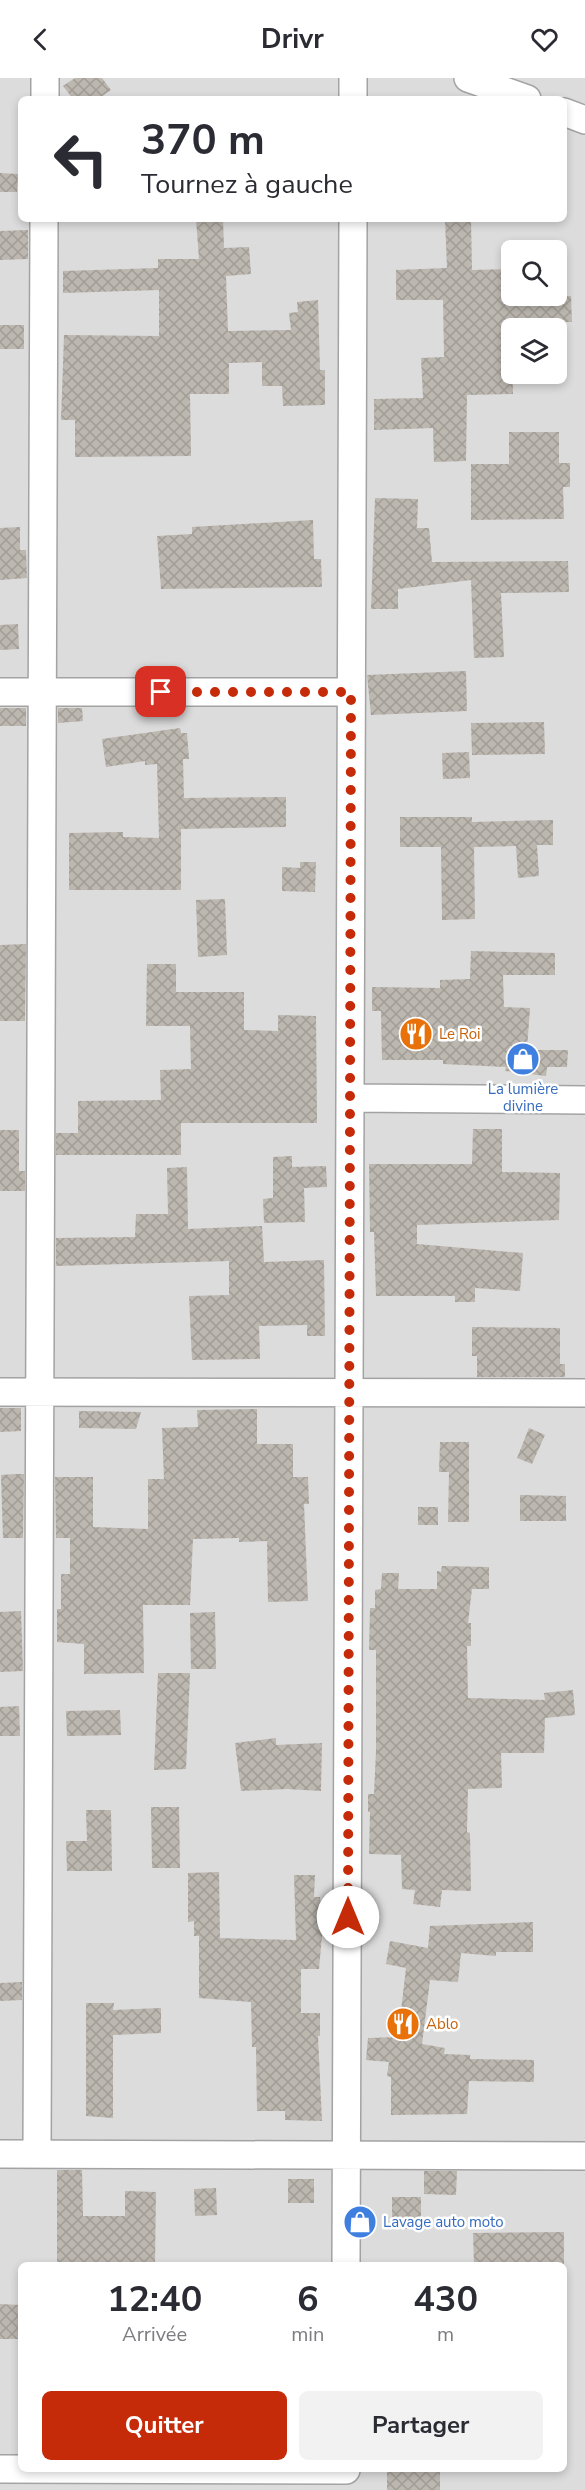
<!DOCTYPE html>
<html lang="fr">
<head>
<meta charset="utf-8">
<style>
  :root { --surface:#fff; --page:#f2f2f3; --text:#2b2b33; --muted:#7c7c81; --accent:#c52a09 }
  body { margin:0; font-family:"Nunito Sans",sans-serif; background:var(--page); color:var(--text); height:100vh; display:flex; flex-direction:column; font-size:22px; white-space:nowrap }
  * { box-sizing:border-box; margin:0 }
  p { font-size:20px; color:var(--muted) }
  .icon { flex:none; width:33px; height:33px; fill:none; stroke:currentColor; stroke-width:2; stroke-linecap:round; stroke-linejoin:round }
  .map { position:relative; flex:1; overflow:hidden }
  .details { position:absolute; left:18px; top:2184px; width:549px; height:210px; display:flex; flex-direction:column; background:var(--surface); border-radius:9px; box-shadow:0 3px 9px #0003 }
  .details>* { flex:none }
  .top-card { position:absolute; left:18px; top:18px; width:549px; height:126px; border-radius:9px; box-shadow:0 3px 9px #0003; background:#fff; color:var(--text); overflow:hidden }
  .fabs { position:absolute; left:501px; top:162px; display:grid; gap:12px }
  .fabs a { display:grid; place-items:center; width:66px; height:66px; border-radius:9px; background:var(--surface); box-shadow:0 3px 9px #0003; font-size:30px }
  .pin { position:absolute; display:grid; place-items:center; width:51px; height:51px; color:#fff; margin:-26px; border-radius:12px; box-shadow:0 3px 9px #0006 }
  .me { position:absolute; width:66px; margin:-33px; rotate:0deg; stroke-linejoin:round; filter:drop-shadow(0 0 4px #0008) }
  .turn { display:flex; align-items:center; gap:21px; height:126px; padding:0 24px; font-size:27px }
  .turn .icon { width:78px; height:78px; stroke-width:2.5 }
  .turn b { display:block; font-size:42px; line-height:51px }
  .eta { display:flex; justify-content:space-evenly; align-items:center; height:102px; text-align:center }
  .eta b { font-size:36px; font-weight:700; line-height:42px }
  .button { display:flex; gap:12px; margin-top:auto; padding:12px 24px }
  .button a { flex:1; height:69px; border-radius:9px; background:var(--accent); color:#fff; font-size:24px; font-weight:700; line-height:69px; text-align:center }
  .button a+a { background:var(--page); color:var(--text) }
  header { display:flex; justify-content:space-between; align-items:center; height:78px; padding:0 24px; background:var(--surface); font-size:27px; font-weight:700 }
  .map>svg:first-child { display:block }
  .residential { fill:#dddcdc; fill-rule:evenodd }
  .building { fill:url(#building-cross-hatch) }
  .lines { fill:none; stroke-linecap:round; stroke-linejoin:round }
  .minor-casing { stroke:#a3a3a3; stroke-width:30 }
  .minor { stroke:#fff; stroke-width:27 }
  .route { stroke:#c52a09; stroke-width:10; stroke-dasharray:0 18 }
  .labels { text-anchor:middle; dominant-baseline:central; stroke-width:5; stroke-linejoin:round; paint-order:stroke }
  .food-label { font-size:15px; fill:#c56008; stroke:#fff; text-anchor:start }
  .shop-label { font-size:15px; fill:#366cbe; stroke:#fff }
</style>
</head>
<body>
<header><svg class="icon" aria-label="back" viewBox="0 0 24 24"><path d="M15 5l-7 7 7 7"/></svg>Drivr<svg class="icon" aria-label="heart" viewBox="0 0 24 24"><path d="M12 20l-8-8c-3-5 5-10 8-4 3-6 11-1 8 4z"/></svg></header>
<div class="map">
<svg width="585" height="2412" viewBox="0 0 585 2412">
  <defs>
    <pattern id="building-cross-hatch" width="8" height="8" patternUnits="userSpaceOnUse" patternTransform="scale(1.5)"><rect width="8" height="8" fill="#bcb7af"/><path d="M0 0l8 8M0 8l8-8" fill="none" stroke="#a19d96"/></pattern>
  </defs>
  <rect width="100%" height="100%" fill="#efeee5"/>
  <path class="residential" d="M 0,0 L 585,0 L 585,2412 L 0,2412 ZM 21,21 L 564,21 L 564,141 L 21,141 ZM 512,172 L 556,172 L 556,218 L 512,218 ZM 512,250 L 556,250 L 556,296 L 512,296 ZM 21,2187 L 564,2187 L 564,2391 L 21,2391 Z"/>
  <path class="building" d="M 75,0 L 102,0 L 111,12 L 98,21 L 73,21 L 63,8 Z
    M 0,95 L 18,96 L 17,114 L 0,114 Z
    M 196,141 L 223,141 L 224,170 L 249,169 L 251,196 L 226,198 L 228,253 L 291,252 L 289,235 L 298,234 L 297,224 L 318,222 L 320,292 L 325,292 L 325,327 L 283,328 L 282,308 L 262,308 L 262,284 L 229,285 L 229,316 L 190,316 L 191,378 L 75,379 L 75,342 L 61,342 L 64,257 L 159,258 L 159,212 L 63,215 L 63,193 L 158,190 L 158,181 L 199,181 Z
    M 445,141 L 471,141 L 472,192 L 512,191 L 512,218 L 571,218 L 572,244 L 512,244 L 513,316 L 467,317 L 466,383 L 434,384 L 433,350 L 374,352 L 374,321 L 423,320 L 421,280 L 444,279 L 443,222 L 396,222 L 396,192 L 447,190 Z
    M 28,152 L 28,181 L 0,182 L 0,153 Z
    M 0,247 L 24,247 L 24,271 L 0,271 Z
    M 509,354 L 559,354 L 559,385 L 570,385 L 570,409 L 563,409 L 564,441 L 471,442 L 471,386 L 509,386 Z
    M 375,420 L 418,421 L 417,450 L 429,450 L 432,484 L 568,483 L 569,514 L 501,515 L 504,579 L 474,580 L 471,502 L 398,511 L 398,531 L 371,531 Z
    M 313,442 L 314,481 L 321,481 L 322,509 L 161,511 L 157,458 L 192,456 L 192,449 Z
    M 20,449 L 20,472 L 26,472 L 27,500 L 0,502 L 0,450 Z
    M 18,546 L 19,571 L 0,572 L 0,547 Z
    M 466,593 L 467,633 L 371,637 L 367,597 Z
    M 0,630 L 26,630 L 26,648 L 0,648 Z
    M 58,630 L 82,630 L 83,643 L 58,645 Z
    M 544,644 L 545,676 L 472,677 L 471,645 Z
    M 180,650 L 181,655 L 187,655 L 189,681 L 183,681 L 184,720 L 286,719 L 286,749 L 181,751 L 181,812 L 69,812 L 69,755 L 123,754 L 123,759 L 159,760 L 157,686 L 145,687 L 145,683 L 106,689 L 102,661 Z
    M 469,674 L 470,700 L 443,701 L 442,675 Z
    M 400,739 L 472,739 L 472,744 L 553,742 L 553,767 L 537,767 L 539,798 L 518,800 L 516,768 L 474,769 L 475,841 L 442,842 L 441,769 L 400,769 Z
    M 300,784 L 316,784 L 315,814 L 282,813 L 282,789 L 300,790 Z
    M 225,821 L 227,877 L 198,879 L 196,822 Z
    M 26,866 L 25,943 L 0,943 L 0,867 Z
    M 471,873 L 555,875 L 555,897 L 503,897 L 504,929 L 530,930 L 527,972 L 568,972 L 567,989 L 547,989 L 546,998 L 505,993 L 506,989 L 443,986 L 443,982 L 382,982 L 381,933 L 372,933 L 372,909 L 440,910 L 440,902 L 470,901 Z
    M 147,886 L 176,886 L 176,914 L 244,914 L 244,952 L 278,953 L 278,937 L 316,938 L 317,1045 L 181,1045 L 181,1077 L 56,1077 L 56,1055 L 78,1055 L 78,1023 L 161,1022 L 160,992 L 191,991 L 190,948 L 146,948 Z
    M 473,1051 L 502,1051 L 502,1094 L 560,1095 L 559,1142 L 417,1147 L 417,1166 L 523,1175 L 520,1213 L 475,1210 L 475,1224 L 455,1224 L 455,1218 L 376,1218 L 374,1154 L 370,1154 L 369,1086 L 472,1086 Z
    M 0,1052 L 19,1052 L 19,1093 L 25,1093 L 25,1113 L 0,1113 Z
    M 292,1078 L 292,1089 L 326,1088 L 327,1109 L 304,1110 L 305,1144 L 264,1145 L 263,1121 L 273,1120 L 273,1079 Z
    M 187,1089 L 188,1151 L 262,1148 L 264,1184 L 324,1182 L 325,1258 L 307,1258 L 307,1247 L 259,1248 L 260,1281 L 192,1282 L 189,1218 L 229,1217 L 229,1183 L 56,1188 L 56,1160 L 135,1159 L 136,1136 L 168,1136 L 167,1090 Z
    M 472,1249 L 560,1250 L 560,1286 L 565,1286 L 565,1299 L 477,1299 L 477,1278 L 472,1278 Z
    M 0,1330 L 21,1330 L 21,1353 L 0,1354 Z
    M 257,1331 L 257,1366 L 293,1366 L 293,1399 L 308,1399 L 309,1426 L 304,1426 L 308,1523 L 268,1524 L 267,1463 L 239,1464 L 239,1460 L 193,1461 L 190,1527 L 143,1527 L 144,1595 L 84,1596 L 84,1566 L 57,1564 L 57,1531 L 61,1531 L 61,1496 L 70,1496 L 70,1460 L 56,1460 L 55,1399 L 93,1399 L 93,1449 L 148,1451 L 148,1401 L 164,1401 L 162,1350 L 198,1349 L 197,1332 Z
    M 79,1333 L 141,1334 L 136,1351 L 79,1350 Z
    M 529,1350 L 545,1357 L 532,1386 L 517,1380 Z
    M 440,1364 L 469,1364 L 469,1444 L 448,1444 L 449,1394 L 439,1394 Z
    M 16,1396 L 24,1396 L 23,1460 L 3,1460 L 1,1397 Z
    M 520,1417 L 566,1418 L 566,1443 L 520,1443 Z
    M 418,1429 L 438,1429 L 438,1447 L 418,1447 Z
    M 442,1488 L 489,1489 L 489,1511 L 472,1511 L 468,1545 L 471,1545 L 471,1568 L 467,1568 L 468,1620 L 545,1622 L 544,1615 L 573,1612 L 575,1637 L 545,1640 L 544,1675 L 501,1675 L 502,1710 L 468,1711 L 467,1754 L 470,1755 L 471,1813 L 442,1812 L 440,1829 L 413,1826 L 415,1812 L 402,1811 L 401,1777 L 369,1776 L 370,1734 L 368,1734 L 368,1716 L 374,1716 L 376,1673 L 376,1572 L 369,1572 L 370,1530 L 375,1530 L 375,1512 L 381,1511 L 382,1495 L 399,1495 L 398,1511 L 437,1511 L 437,1493 L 441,1494 Z
    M 21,1533 L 23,1593 L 0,1594 L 0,1534 Z
    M 215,1534 L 216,1591 L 191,1591 L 190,1535 Z
    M 158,1595 L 190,1595 L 186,1691 L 154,1692 Z
    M 19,1628 L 20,1658 L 0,1658 L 0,1629 Z
    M 120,1632 L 121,1657 L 67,1658 L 66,1633 Z
    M 276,1660 L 276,1667 L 322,1665 L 321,1713 L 287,1711 L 241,1713 L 235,1665 Z
    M 151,1729 L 179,1729 L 180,1790 L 152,1790 Z
    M 86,1732 L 111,1732 L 112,1793 L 67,1793 L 66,1763 L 87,1763 Z
    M 219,1794 L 220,1860 L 296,1862 L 294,1797 L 315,1797 L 314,1819 L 320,1819 L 322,1858 L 319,1891 L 301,1891 L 301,1935 L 320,1935 L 320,1958 L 318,1958 L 322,2043 L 285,2042 L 285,2033 L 257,2033 L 256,1969 L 252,1969 L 251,1924 L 199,1920 L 199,1858 L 194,1858 L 194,1843 L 188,1844 L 188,1795 Z
    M 533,1844 L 533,1874 L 496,1874 L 496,1878 L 461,1875 L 458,1904 L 430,1902 L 422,1966 L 445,1970 L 444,1976 L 470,1977 L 470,1981 L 534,1982 L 534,2004 L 469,2003 L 467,2036 L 391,2037 L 391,1999 L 387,1998 L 389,1984 L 366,1982 L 368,1960 L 398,1959 L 406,1890 L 386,1886 L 390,1863 L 428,1870 L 430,1848 Z
    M 22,1904 L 22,1922 L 0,1923 L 0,1905 Z
    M 86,1925 L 114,1925 L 113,1932 L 161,1930 L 161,1955 L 113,1957 L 113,2040 L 86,2038 Z
    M 57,2092 L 82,2092 L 83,2138 L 125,2138 L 125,2113 L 156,2114 L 155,2187 L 57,2187 Z
    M 424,2093 L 457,2093 L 456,2117 L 424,2116 Z
    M 288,2101 L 314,2101 L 314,2125 L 288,2125 Z
    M 216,2110 L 217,2137 L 195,2138 L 194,2111 Z
    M 392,2119 L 421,2119 L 421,2151 L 392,2151 Z
    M 564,2154 L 564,2187 L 474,2187 L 473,2155 Z
    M 0,2226 L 21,2227 L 21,2261 L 0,2261 Z
    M 387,2391 L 440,2391 L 440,2412 L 387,2412 Z"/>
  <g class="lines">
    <defs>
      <path id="minor" d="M 468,0 L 527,21
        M 45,21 L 45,0
        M 353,21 L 353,0
        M 564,34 L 585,42
        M 0,614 L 351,614
        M 350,1020 L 585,1022
        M 0,1314 L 585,1315
        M 0,2076 L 585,2078
        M 37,2076 L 44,141
        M 346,2187 L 353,141
        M 0,2391 L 346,2392"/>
    </defs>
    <use href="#minor" class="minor-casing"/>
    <use href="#minor" class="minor"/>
  </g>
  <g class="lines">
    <path class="route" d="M 161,614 L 351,614 L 348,1839"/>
  </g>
  <defs>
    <symbol id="restaurant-disc" viewBox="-11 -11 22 22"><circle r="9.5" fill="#e8710a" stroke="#fff"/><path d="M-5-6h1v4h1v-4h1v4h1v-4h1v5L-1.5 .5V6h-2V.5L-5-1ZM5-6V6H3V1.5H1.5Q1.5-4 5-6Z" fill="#fff"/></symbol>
    <symbol id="shop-disc" viewBox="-11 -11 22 22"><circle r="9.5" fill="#3f7fe0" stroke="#fff"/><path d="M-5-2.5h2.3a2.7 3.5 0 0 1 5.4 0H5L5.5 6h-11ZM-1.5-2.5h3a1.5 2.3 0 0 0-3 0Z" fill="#fff"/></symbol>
  </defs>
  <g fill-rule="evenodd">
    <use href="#restaurant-disc" x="397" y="937" width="38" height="38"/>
    <use href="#shop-disc" x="504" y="962" width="38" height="38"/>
    <use href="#restaurant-disc" x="384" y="1927" width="38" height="38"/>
    <use href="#shop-disc" x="341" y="2125" width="38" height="38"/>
  </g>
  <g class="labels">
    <g class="food-label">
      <text x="439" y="956">Le Roi</text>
      <text x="426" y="1946">Ablo</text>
    </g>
    <g class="shop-label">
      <text x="523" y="1011">La lumière<tspan x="523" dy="17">divine</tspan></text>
      <text x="383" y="2144" text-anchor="start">Lavage auto moto</text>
    </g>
  </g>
</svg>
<div class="fabs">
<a><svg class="icon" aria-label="search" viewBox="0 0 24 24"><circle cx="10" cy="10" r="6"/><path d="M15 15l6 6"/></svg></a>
<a><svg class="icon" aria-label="layers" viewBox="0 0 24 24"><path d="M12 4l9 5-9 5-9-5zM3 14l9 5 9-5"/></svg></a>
</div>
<div class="pin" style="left:161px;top:614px;background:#d93025"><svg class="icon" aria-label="arrive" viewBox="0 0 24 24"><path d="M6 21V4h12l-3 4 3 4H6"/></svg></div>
<svg class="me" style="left:348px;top:1839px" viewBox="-20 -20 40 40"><circle r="19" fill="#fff"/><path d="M0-13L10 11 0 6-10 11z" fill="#c52a09"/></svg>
<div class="top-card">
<div class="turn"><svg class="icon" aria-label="left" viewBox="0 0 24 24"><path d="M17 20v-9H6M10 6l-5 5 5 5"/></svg><div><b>370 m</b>Tournez à gauche</div></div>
</div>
<section class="details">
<div class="eta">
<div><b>12:40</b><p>Arrivée</p></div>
<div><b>6</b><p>min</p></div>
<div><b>430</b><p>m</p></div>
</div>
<div class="button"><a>Quitter</a><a>Partager</a></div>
</section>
</div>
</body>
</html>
